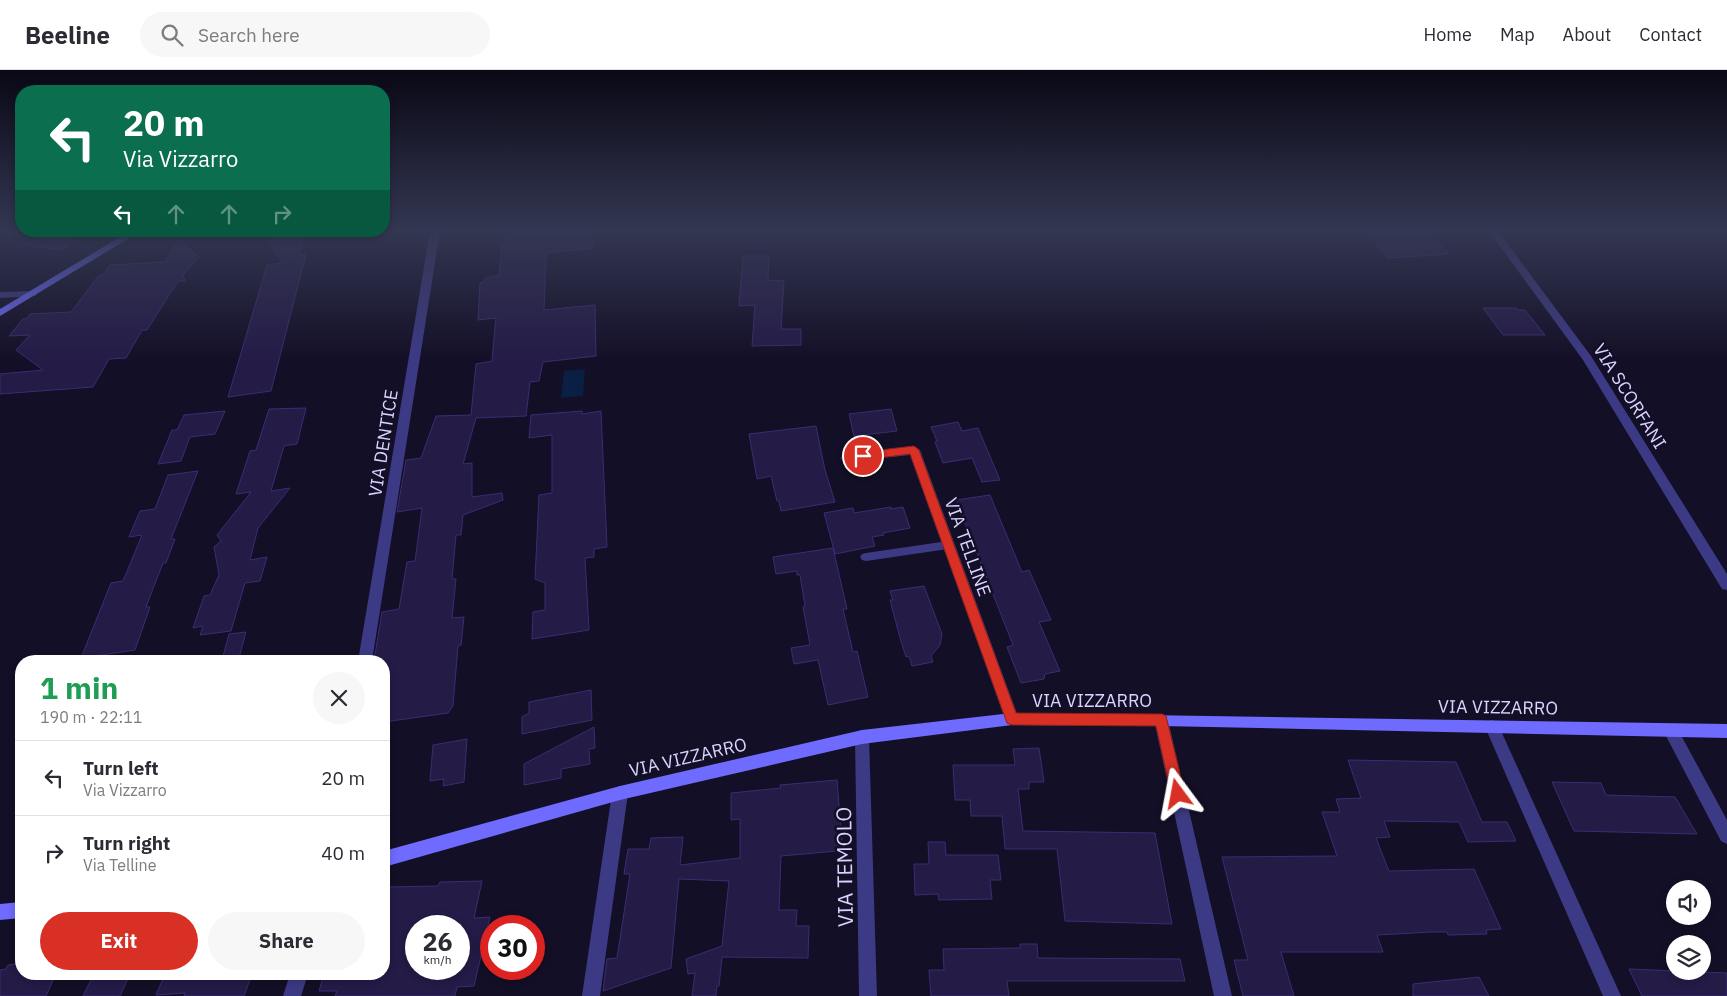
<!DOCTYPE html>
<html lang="en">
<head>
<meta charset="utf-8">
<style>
  :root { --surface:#fff; --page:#f7f7f7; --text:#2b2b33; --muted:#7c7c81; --line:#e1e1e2; --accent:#d93025 }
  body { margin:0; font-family:"IBM Plex Sans",sans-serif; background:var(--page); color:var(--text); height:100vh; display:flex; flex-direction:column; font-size:19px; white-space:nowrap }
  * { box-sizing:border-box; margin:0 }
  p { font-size:16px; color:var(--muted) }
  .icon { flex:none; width:28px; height:28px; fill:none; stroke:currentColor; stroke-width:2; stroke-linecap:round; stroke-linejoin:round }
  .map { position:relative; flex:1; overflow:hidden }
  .drawer { position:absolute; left:15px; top:585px; width:375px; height:325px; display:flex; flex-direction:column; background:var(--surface); border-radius:20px; box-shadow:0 2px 8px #0003 }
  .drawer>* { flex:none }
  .hud { position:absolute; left:15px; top:15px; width:375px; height:152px; border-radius:20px; box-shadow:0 2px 8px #0003; background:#0b6e4f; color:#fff; overflow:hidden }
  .fabs { position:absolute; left:1666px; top:810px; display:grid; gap:10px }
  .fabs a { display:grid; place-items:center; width:45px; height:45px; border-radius:50%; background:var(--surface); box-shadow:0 2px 8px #0003; font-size:25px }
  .speed { position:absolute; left:405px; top:845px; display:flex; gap:10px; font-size:25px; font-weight:700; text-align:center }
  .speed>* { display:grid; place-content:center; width:65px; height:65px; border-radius:50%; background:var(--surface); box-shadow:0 2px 8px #0003; line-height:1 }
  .speed small { font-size:12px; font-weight:400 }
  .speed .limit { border:8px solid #d22; background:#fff; color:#111 }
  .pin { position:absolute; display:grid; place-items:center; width:42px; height:42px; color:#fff; margin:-21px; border:2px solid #fff; border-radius:50%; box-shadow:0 1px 5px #0007 }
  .me { position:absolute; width:55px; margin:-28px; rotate:347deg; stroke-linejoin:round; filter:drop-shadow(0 0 4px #0008) }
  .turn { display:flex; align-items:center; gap:18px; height:105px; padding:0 25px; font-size:22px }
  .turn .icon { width:65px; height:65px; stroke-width:2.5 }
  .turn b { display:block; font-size:35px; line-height:42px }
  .lanes { display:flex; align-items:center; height:48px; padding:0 25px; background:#0003; justify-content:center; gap:25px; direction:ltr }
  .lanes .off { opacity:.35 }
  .round { display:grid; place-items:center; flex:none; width:52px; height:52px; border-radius:26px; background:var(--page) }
  .summary { display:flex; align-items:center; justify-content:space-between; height:85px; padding:0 25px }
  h1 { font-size:30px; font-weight:700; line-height:38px; color:#1e9e55 }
  .cta { display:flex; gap:10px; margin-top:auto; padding:10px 25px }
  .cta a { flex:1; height:58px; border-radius:30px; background:var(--accent); color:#fff; font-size:20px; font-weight:700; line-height:58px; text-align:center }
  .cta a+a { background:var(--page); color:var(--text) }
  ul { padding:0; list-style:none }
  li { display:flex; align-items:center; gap:15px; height:75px; padding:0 25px; border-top:1px solid var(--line) }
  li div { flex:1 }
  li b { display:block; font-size:19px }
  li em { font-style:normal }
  header { display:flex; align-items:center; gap:30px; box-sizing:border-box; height:70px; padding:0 25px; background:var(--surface); border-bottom:1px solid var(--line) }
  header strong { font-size:24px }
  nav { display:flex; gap:28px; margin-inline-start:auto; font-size:18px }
  .search { width:350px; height:45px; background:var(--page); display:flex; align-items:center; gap:12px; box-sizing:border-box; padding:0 18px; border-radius:28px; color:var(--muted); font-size:19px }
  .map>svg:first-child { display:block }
  .water { fill:#0a1f44 }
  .building { fill:#241b47; stroke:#3b2d73; fill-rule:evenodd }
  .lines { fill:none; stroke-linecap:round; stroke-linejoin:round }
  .lane { fill:#3d3a85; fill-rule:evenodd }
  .street { fill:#3d3a85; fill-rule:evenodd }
  .secondary { fill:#6f6bff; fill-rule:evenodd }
  .route { fill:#d93025; stroke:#8d1f18 }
  .labels { text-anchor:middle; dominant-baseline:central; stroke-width:5; stroke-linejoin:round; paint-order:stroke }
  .street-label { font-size:18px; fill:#d9d4ff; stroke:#130f26 }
  .near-street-label { font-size:21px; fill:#d9d4ff; stroke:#130f26 }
</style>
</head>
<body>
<header>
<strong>Beeline</strong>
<div class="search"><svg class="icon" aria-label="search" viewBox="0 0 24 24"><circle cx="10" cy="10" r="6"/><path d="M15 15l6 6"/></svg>Search here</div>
<nav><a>Home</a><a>Map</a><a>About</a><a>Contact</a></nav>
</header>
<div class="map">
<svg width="1727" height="926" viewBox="0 0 1727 926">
  <rect width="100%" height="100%" fill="#130f26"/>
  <path class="water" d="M 585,299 L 583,326 L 561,328 L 564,301 Z"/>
  <path class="building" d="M 43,161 L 87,161 L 61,180 L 24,175 Z
    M 262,161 L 304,161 L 302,165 L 305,165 L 298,185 L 306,184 L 271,321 L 228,327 L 267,195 L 283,193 Z
    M 571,161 L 593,161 L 593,178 L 546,183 L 544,240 L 595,235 L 596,286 L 543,292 L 539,311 L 530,312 L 526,346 L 476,348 L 463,394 L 472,393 L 472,427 L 502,423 L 503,430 L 463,445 L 461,465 L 456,465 L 452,509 L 456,509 L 452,548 L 464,547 L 461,575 L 458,576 L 453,636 L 448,643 L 384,652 L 384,591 L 374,591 L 382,542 L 399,539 L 407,492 L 415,491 L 422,438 L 397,442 L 406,390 L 421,388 L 436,346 L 471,345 L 476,294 L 492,291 L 495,257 L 496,248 L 478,250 L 480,213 L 484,212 L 485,208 L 499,205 L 502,173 L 505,172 L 506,168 L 513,166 Z
    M 1364,161 L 1426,161 L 1449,184 L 1388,188 Z
    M 179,170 L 199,187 L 183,205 L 185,211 L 178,211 L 147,260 L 142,260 L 126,288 L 109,289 L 93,317 L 0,324 L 0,304 L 43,300 L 16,280 L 30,265 L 9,266 L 23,249 L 26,249 L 30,244 L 71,242 L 99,205 L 103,205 L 110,195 L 165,192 Z
    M 743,186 L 769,186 L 768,210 L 784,211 L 781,259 L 801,259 L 801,275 L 752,276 L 755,235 L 739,236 Z
    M 1483,238 L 1516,238 L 1518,240 L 1525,240 L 1545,265 L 1503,265 Z
    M 306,338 L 297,374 L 284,376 L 271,421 L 290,418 L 258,458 L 250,490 L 267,487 L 260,511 L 245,513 L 231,561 L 200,565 L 203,556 L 193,558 L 204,526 L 210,525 L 219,505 L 214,477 L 221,471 L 217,465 L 251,422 L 236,424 L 250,381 L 256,380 L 269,339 Z
    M 891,339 L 897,361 L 854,366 L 849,344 Z
    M 225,341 L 215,364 L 190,367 L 181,391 L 158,394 L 172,360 L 177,360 L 184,345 Z
    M 582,341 L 582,344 L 601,341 L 607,477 L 594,479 L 594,487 L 585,488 L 589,560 L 532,569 L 533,542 L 545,540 L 545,513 L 535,509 L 539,425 L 552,423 L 552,365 L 529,368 L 531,345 Z
    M 958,352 L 962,361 L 978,358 L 1000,410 L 982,412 L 972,388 L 943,393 L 935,372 L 937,371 L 931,357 Z
    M 816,356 L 825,400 L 835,432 L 781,441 L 779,431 L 777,431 L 771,406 L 757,409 L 749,364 Z
    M 198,401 L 171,469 L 175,469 L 166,493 L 163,493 L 146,537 L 150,537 L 135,580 L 81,588 L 111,513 L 123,511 L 142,465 L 129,467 L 140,441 L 155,439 L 168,405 Z
    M 990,425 L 1022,502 L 1029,500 L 1051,550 L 1039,552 L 1060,601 L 1045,604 L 1044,609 L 1021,613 L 1007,577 L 1013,575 L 956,430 Z
    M 891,437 L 891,439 L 903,437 L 910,458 L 883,463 L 884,465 L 872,467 L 875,476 L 835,484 L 824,443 L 853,438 L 854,443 Z
    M 833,478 L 847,539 L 843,539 L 853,582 L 857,581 L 868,627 L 828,635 L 818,590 L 794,594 L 791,578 L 810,575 L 803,537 L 805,536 L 800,505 L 797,505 L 797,501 L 776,504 L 773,487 Z
    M 924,516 L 942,564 L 940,575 L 931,586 L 933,592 L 912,596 L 909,586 L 906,587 L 900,568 L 890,530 L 893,530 L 890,521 Z
    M 246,562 L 239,588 L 222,590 L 229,564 Z
    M 591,620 L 592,650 L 522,664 L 522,647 L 529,643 L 529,632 Z
    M 594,657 L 595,678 L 589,679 L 590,694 L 561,699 L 561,708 L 524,715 L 524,694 Z
    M 467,669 L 464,712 L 443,716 L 444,709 L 430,711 L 433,675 Z
    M 1039,678 L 1044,712 L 1029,712 L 1029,719 L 1018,719 L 1023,761 L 1155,763 L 1172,854 L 1065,851 L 1057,779 L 1005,779 L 1002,746 L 971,746 L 970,730 L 955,730 L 953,695 L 1015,695 L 1013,679 Z
    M 1348,690 L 1456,692 L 1482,752 L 1507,752 L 1516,771 L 1468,772 L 1459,752 L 1384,751 L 1390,767 L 1376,768 L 1389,801 L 1474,799 L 1501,859 L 1486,860 L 1487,864 L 1448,865 L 1447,862 L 1431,862 L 1377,865 L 1383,882 L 1281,882 L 1294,926 L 1243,926 L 1234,890 L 1248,890 L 1222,787 L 1337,786 L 1322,742 L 1340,742 L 1336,729 L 1361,728 Z
    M 837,710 L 842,772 L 836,772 L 837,781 L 781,786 L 779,840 L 797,840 L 796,856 L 809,856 L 808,888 L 722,887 L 719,916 L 717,916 L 716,926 L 692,926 L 695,903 L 688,904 L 686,889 L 722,876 L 729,811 L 679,809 L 671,898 L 603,921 L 607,889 L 617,888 L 630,804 L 624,804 L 628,779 L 649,779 L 651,768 L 683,767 L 680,795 L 740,788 L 740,749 L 731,750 L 731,723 L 781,718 L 780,715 Z
    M 1552,712 L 1601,713 L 1606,725 L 1675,727 L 1697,764 L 1574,761 Z
    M 928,772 L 945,772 L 946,785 L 998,785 L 1001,810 L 990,810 L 992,829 L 939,830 L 938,824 L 915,825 L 914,794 L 929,794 Z
    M 482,811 L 474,848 L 490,847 L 474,916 L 457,917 L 455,926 L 335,926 L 337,921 L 319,921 L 324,904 L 384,904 L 384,824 L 386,817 L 438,816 L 440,812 ZM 416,856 L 459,856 L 459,899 L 416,899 Z
    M 1020,874 L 1037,874 L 1038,888 L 1180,889 L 1185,911 L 1007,911 L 1009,926 L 931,926 L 929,900 L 944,900 L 943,879 L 1020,878 Z
    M 21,893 L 21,904 L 28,904 L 26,909 L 55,906 L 46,926 L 0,926 L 0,900 L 6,899 L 8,895 Z
    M 1629,899 L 1727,903 L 1727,926 L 1642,926 Z
    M 94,904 L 130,904 L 120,926 L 83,926 Z
    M 165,904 L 252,904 L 244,926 L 184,926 L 185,923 L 156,925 Z
    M 1479,907 L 1489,926 L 1413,926 L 1413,914 Z"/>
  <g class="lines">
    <path class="lane" d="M 948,471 L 952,472 L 954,475 L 952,478 L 948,479 L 866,491 L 862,490 L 860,487 L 862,484 L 866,483 Z"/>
    <path class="street" d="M 430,161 L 440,161 L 372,591 L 358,591 Z
      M 1489,161 L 1498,161 L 1591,286 L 1727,504 L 1727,520 L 1722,519 L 1583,290 Z
      M 32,221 L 37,224 L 35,226 L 0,228 L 0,222 Z
      M 914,376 L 920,380 L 1019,649 L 1017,654 L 1012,655 L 1007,654 L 1005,649 L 910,385 L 846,392 L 840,388 L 846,384 Z
      M 1161,644 L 1166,645 L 1168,650 L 1232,926 L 1214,926 L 1154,650 L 1156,645 Z
      M 1492,650 L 1497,652 L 1621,926 L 1603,926 L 1485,657 L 1487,652 Z
      M 1671,654 L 1676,656 L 1727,750 L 1727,774 L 1721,771 L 1666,666 L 1664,661 L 1666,656 Z
      M 862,660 L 867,662 L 869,667 L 877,926 L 859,926 L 855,667 L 857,662 Z
      M 620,716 L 625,718 L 628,723 L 600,926 L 582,926 L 612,723 L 615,718 Z
      M 290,904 L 308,904 L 301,926 L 283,926 Z"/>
    <path class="secondary" d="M 130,161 L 141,161 L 0,246 L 0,239 Z
      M 1012,643 L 1727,654 L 1727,668 L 1161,656 L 1012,655 L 862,674 L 620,730 L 384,797 L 384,781 L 620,716 L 862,660 Z
      M 21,832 L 21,848 L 0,850 L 0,834 Z"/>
  </g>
  <linearGradient id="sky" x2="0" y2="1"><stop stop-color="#0a0815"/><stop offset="0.55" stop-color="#333752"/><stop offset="1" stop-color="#333752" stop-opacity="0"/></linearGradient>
  <rect width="1727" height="291" fill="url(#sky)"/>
  <path class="route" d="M 914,376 L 919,380 L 1016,643 L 1162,644 L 1166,646 L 1185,724 L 1183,728 L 1178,730 L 1173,728 L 1171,724 L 1156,656 L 1012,655 L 1007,653 L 910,384 L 863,390 L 858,386 L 863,382 Z"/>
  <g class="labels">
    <g class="street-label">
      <text transform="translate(1630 326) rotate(58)">VIA SCORFANI</text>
      <text transform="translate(383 373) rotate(-81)">VIA DENTICE</text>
      <text transform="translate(968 477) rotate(70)">VIA TELLINE</text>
      <text x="1092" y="630">VIA VIZZARRO</text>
      <text transform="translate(1498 637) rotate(1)">VIA VIZZARRO</text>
      <text transform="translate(688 687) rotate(-13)">VIA VIZZARRO</text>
    </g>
    <g class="near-street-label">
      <text transform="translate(844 797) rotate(-91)">VIA TEMOLO</text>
    </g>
  </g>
</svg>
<div class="fabs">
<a><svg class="icon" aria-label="sound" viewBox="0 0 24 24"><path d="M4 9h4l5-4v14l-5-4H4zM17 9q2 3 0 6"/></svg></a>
<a><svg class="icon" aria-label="layers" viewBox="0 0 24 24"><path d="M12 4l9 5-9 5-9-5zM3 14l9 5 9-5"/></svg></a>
</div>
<div class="speed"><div>26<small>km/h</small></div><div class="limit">30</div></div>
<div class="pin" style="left:863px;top:386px;background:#d93025"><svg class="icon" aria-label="arrive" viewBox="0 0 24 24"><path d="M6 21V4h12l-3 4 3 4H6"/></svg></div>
<svg class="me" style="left:1178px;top:724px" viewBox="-20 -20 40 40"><path d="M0-17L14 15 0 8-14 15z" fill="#d93025" stroke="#fff" stroke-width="4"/></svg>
<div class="hud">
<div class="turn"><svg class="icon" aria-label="left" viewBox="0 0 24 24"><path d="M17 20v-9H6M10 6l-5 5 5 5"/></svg><div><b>20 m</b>Via Vizzarro</div></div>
<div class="lanes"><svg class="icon" aria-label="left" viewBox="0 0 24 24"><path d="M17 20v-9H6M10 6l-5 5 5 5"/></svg><svg class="icon off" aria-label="ahead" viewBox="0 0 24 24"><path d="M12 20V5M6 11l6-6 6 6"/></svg><svg class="icon off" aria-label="ahead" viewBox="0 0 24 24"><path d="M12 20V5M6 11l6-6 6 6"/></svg><svg class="icon off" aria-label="right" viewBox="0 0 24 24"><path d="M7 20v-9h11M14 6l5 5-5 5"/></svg></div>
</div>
<section class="drawer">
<div class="summary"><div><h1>1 min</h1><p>190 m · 22:11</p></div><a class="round"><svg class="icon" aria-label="close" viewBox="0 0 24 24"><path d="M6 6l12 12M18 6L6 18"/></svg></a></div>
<ul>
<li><svg class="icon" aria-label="left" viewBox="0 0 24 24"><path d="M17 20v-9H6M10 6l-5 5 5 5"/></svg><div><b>Turn left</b><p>Via Vizzarro</p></div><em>20 m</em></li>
<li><svg class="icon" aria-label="right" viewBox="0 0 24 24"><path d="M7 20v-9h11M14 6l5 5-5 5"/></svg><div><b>Turn right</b><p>Via Telline</p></div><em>40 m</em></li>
</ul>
<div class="cta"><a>Exit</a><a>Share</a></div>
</section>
</div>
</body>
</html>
